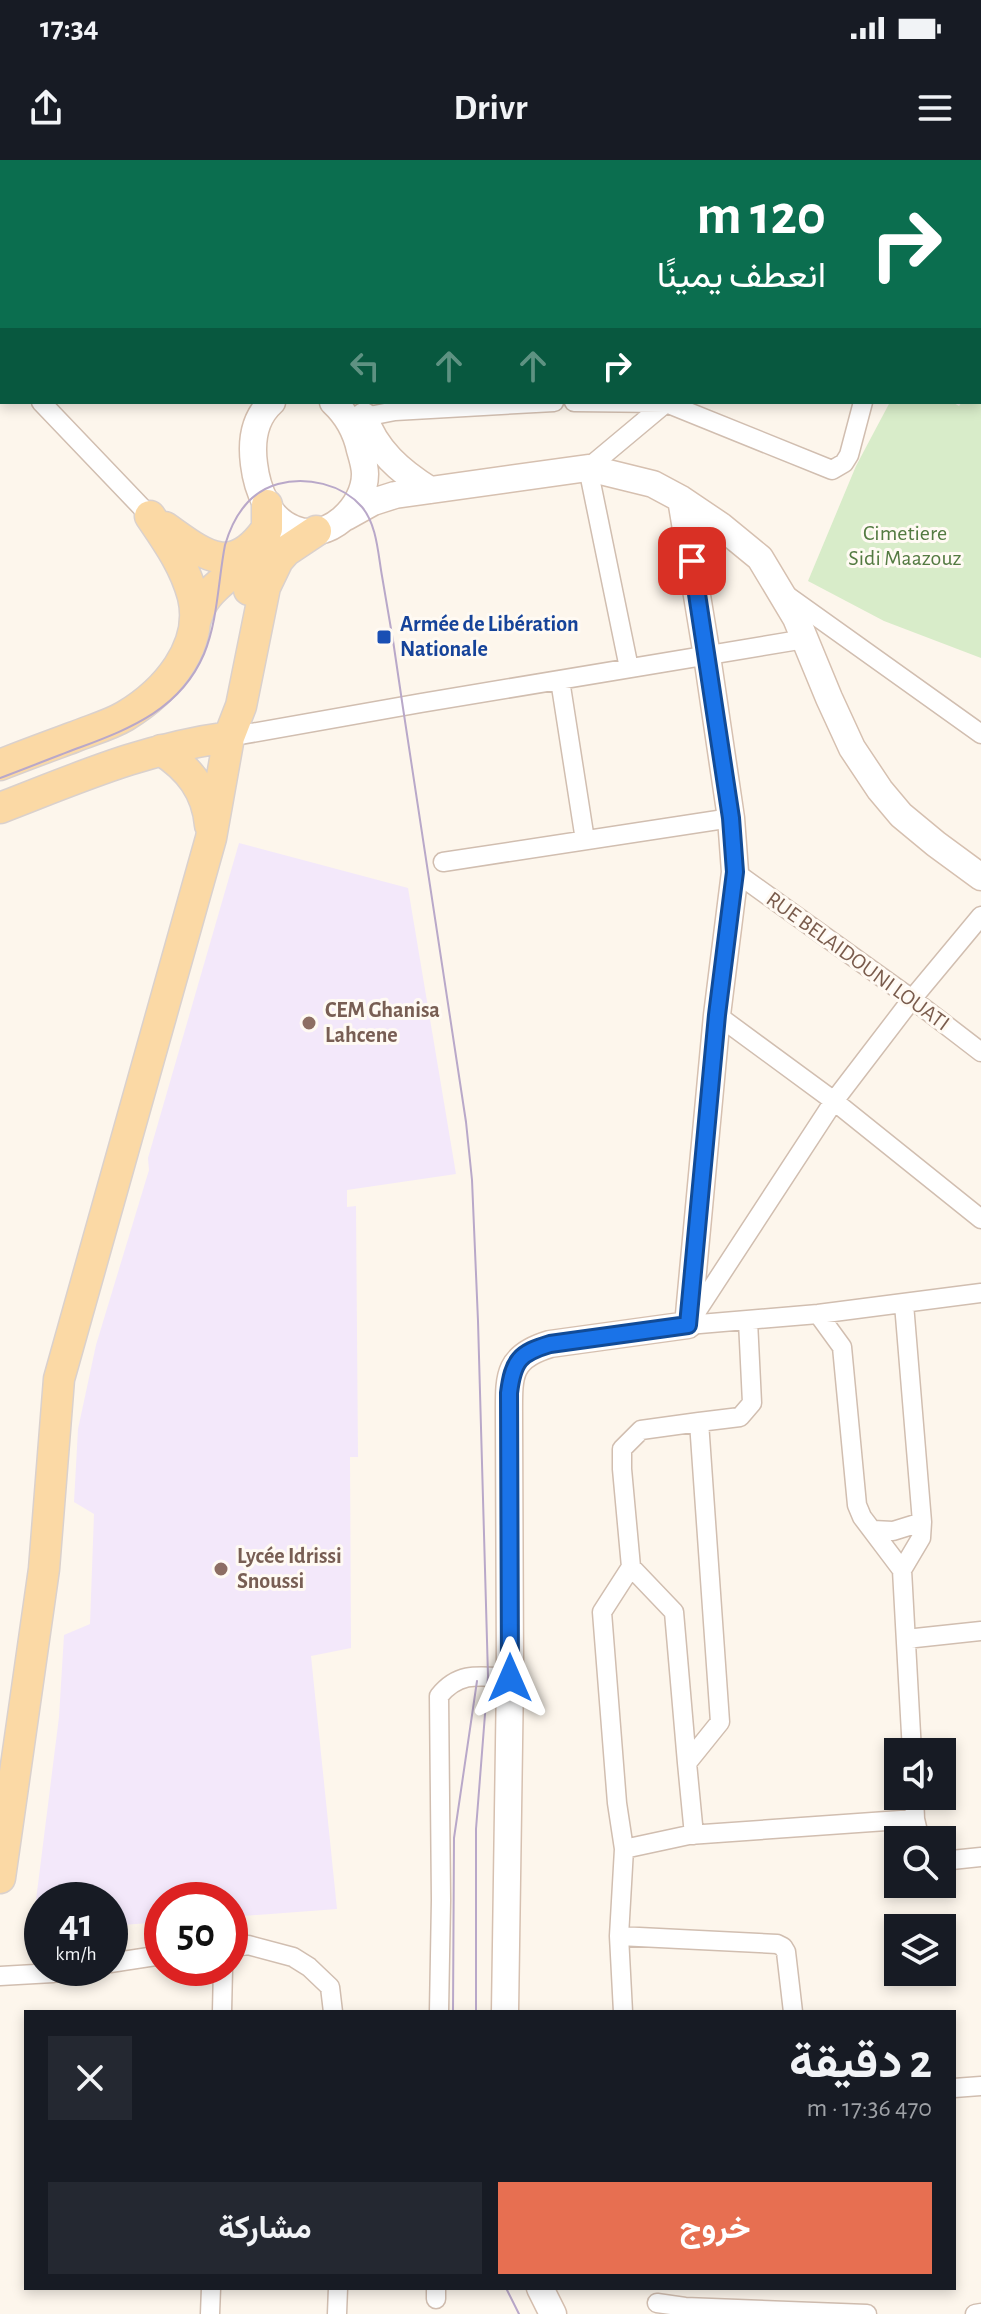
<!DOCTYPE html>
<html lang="ar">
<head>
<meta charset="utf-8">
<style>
  :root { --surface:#171b24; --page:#242831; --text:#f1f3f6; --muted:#9ea1a6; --accent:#e76f51 }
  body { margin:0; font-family:"Alegreya Sans",Vazirmatn,sans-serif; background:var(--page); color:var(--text); direction:rtl; height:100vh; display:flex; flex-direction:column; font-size:30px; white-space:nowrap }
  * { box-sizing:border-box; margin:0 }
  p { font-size:26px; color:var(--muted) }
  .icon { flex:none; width:44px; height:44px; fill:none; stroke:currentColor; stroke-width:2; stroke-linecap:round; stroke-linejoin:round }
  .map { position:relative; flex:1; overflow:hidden; direction:ltr }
  .details { position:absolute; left:24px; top:1850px; width:932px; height:280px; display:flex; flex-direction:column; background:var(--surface); border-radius:0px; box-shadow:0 4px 12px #0003; direction:rtl }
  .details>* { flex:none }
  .guide { position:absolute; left:0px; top:0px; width:982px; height:244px; box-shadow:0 4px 12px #0003; direction:rtl; background:#0b6e4f; color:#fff; overflow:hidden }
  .fabs { position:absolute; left:884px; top:1578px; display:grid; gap:16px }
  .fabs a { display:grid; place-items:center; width:72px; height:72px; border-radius:0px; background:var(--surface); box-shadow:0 4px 12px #0003; font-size:40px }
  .speed { position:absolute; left:24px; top:1722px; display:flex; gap:16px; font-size:40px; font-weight:700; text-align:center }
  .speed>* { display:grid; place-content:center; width:104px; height:104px; border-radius:50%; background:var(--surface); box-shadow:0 4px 12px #0003; line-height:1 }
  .speed small { font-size:20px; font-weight:400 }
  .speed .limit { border:12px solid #d22; background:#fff; color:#111 }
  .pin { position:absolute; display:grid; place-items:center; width:68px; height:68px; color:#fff; margin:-34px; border-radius:16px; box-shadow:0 4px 12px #0006 }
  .me { position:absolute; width:88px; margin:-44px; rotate:0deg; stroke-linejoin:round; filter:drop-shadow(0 0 6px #0008) }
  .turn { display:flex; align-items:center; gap:28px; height:168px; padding:0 24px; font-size:36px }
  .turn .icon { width:104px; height:104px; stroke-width:2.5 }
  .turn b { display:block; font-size:56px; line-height:68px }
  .lanes { display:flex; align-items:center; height:76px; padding:0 24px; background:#0003; justify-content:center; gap:40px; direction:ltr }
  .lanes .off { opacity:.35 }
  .round { display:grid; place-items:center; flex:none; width:84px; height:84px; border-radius:0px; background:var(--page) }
  .head { display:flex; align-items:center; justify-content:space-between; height:136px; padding:0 24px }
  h1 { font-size:48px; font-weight:700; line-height:60px }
  .action { display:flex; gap:16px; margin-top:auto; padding:16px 24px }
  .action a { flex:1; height:92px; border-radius:0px; background:var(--accent); color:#fff; font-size:32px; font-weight:700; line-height:92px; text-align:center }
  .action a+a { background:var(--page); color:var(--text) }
  .status { display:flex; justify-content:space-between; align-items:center; height:56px; padding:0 40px; background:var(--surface); direction:ltr }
  .status svg { height:22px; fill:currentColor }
  header { display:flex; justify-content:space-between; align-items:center; height:104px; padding:0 24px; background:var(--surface); font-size:36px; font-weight:700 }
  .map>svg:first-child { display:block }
  .education { fill:#f3e8fa }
  .green { fill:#d8ecc9 }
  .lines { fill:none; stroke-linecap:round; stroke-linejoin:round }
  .minor-casing { stroke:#d1beb0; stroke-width:21 }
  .secondary-casing { stroke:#d6c0b0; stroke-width:29 }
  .primary-casing { stroke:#dad1cd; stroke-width:33 }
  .minor { stroke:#fff; stroke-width:18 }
  .secondary { stroke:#fff; stroke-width:26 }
  .primary { stroke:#fbd9a5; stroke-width:30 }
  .tram { stroke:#b9a8c9; stroke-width:2 }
  .route-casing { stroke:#114b97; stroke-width:20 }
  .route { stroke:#1a73e8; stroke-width:14 }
  .transit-dot { fill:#1a4fb4; stroke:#fffaf3; stroke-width:3 }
  .education-dot { fill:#8d6e63; stroke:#fffaf3; stroke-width:3 }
  .labels { text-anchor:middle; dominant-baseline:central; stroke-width:6; stroke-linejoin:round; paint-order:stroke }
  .park-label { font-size:22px; fill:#537a41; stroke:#fffaf3 }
  .transit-label { font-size:22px; font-weight:bold; fill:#164399; stroke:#fffaf3; text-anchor:start }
  .street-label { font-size:22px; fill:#7a5c4d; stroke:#fffaf3 }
  .education-label { font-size:22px; font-weight:bold; fill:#785e54; stroke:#fffaf3; text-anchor:start }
</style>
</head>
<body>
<div class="status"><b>17:34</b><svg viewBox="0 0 49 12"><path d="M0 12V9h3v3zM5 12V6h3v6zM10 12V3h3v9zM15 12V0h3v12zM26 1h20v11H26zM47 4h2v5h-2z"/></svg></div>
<header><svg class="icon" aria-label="menu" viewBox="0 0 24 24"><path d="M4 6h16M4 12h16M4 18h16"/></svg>Drivr<svg class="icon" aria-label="share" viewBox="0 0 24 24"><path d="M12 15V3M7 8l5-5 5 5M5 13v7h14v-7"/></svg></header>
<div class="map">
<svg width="981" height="2154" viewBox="0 0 981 2154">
  <rect width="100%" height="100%" fill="#fdf6ec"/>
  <path class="education" d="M 239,683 L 408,728 L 456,1014 L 347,1030 L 347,1047 L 356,1046 L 358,1297 L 350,1297 L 351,1488 L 311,1496 L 337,1749 L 230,1757 L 230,1740 L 162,1740 L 162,1762 L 110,1766 L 110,1740 L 42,1740 L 42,1771 L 32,1772 L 59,1557 L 64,1475 L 90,1464 L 94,1354 L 74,1342 L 78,1269 L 96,1185 L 149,1010 L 148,998 Z"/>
  <path class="green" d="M 981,215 L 981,498 L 884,461 L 808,421 L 856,306 L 890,242 L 952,242 L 959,246 L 962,242 L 980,242 Z"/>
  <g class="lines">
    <defs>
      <path id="minor" d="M 915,0 L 922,2
        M 232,2 L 233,0
        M 422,2 L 423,0
        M 459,2 L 460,0
        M 749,2 L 751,0
        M 955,2 L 956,0
        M 980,22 L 981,22
        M 980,157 L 981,157
        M 980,173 L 981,172
        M 0,200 L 2,202
        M 41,242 L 150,356
        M 574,242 L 666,243 L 832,310 L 844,303 L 849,295 L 863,242
        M 354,259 L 395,251 L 554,242
        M 785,434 L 981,574
        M 629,508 L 588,308 L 667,242
        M 560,520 L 585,680
        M 229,577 L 421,543 L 805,479
        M 443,702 L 731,658
        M 735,712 L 912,839 L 981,892
        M 717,855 L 834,941 L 981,1059
        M 904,1144 L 922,1362 L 921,1378 L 902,1410 L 912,1592
        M 818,1154 L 842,1187 L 857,1345 L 862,1357 L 902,1410
        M 691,1160 L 834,941 L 912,839 L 981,756
        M 688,1165 L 818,1154 L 981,1133
        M 873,1370 L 893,1371 L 922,1362
        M 906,1479 L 981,1471
        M 687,1603 L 674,1452 L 631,1407 L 622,1309 L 622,1289 L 641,1270 L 699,1262
        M 914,1636 L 915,1659 L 920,1680
        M 694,1675 L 687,1603 L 720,1562 L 699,1262 L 740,1257 L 752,1243 L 748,1161
        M 624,1689 L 617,1643 L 602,1452 L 631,1407
        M 942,1701 L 981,1697
        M 619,1776 L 624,1689 L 689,1675 L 915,1659
        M 230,1788 L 248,1785 L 293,1797 L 309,1807 L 330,1827 L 333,1852
        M 110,1803 L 162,1795
        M 0,1816 L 53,1813 L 81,1808
        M 222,1852 L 223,1808
        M 439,1852 L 441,1740 L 439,1536 C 459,1511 480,1516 510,1518
        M 623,1852 L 619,1776 L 777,1784 L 783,1787 L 786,1792 L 793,1852
        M 954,1928 L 981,1926
        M 436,2139 L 436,2128
        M 657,2143 L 685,2147 L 867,2154
        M 210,2154 L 211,2128
        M 337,2154 L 338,2128
        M 975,2154 L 981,2153"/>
      <path id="secondary" d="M 157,0 L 158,2
        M 272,242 C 254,258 251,281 254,304 C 257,329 268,359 294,369 C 328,383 365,347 365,314 C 365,306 362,297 360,290 C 356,271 347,255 333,242
        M 364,256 C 375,290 401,312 430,330
        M 346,357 L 373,342 L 395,335 L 588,308 L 653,324 L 681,339 L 721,366 L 760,398 L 796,458 L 829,538 L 852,588 L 880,630 L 901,655 L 936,684 L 981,717
        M 505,1852 L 510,1518 L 509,1259 C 509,1217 506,1197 550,1184 L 688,1165 L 717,855 L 735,712 L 731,658 L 707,496 L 681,339
        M 540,2128 L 553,2154"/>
      <path id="primary" d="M 165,367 C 202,393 230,419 265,371
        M 249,430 L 259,388 L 267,369 L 267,345
        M 195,462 C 197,456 199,449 202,444 C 214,423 242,409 258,390
        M 161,590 C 189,608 207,631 210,665
        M 0,605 C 25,595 50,586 74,577 C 91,570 110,565 125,556 C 165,532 205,487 193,437 C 185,406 167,381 150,356
        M 0,648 C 78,618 145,588 229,577
        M 0,1718 L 44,1409 L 59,1219 L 211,678 L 229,577 L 241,546 L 265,427 L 278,400 L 286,391 L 316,371"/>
    </defs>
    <use href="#minor" class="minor-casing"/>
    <use href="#secondary" class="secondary-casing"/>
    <use href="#primary" class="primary-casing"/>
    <use href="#minor" class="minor"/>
    <use href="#secondary" class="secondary"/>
    <use href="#primary" class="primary"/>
    <path class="tram" d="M 0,618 C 27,608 54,597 81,587 C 132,568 181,548 204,494 C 218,460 218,421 225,385 C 233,358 249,332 278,324 C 306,316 342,324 362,347 C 377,365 378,394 382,416 C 390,460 397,504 403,548 C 424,686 445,824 466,962 L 472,1020 L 478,1161 L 488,1516 L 476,1669 L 476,1852
      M 453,1852 L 454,1678 L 477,1521
      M 506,2128 L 519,2154"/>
  </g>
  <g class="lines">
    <defs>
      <path id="route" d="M 510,1518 L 509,1233 C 513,1200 520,1193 550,1184 L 688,1165 L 717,855 L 735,712 L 731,658 L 692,401"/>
    </defs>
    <use href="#route" class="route-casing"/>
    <use href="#route" class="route"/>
  </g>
  <rect class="transit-dot" x="376" y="469" width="16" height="16" rx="4"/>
  <g class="education-dot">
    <circle cx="309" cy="863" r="8"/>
    <circle cx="221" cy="1409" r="8"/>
  </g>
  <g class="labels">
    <g class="park-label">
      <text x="905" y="373">Cimetiere<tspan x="905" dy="25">Sidi Maazouz</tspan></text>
    </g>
    <g class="transit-label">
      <text x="400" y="464">Armée de Libération<tspan x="400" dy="25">Nationale</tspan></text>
    </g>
    <g class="street-label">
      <text transform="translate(858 801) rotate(36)">RUE BELAIDOUNI LOUATI</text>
    </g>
    <g class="education-label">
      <text x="325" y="850">CEM Ghanisa<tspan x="325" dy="25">Lahcene</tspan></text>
      <text x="237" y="1396">Lycée Idrissi<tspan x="237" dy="25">Snoussi</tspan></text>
    </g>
  </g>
</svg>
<div class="fabs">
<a><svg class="icon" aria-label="sound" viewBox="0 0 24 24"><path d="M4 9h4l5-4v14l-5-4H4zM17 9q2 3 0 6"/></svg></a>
<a><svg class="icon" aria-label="search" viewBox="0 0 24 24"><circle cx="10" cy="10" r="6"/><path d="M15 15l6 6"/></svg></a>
<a><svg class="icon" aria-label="layers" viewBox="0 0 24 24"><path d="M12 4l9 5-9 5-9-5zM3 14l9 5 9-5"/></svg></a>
</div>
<div class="speed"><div>41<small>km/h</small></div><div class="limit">50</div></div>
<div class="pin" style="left:692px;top:401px;background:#d93025"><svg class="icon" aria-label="arrive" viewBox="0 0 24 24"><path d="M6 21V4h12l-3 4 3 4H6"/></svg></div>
<svg class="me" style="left:510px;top:1518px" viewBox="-20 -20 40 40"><path d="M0-17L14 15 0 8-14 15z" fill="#1a73e8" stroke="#fff" stroke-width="4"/></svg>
<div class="guide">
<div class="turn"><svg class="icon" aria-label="right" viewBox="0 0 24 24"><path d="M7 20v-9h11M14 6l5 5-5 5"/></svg><div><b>120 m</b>انعطف يمينًا</div></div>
<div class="lanes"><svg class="icon off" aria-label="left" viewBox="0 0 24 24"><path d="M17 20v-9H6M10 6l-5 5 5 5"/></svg><svg class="icon off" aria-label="ahead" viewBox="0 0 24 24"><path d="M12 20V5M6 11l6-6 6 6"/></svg><svg class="icon off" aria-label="ahead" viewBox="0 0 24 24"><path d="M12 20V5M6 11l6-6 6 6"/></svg><svg class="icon" aria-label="right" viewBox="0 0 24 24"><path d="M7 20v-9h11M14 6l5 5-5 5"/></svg></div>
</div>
<section class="details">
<div class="head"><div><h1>2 دقيقة</h1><p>470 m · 17:36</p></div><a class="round"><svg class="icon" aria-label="close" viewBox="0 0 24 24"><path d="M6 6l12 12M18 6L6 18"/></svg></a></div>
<div class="action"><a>خروج</a><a>مشاركة</a></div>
</section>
</div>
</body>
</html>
